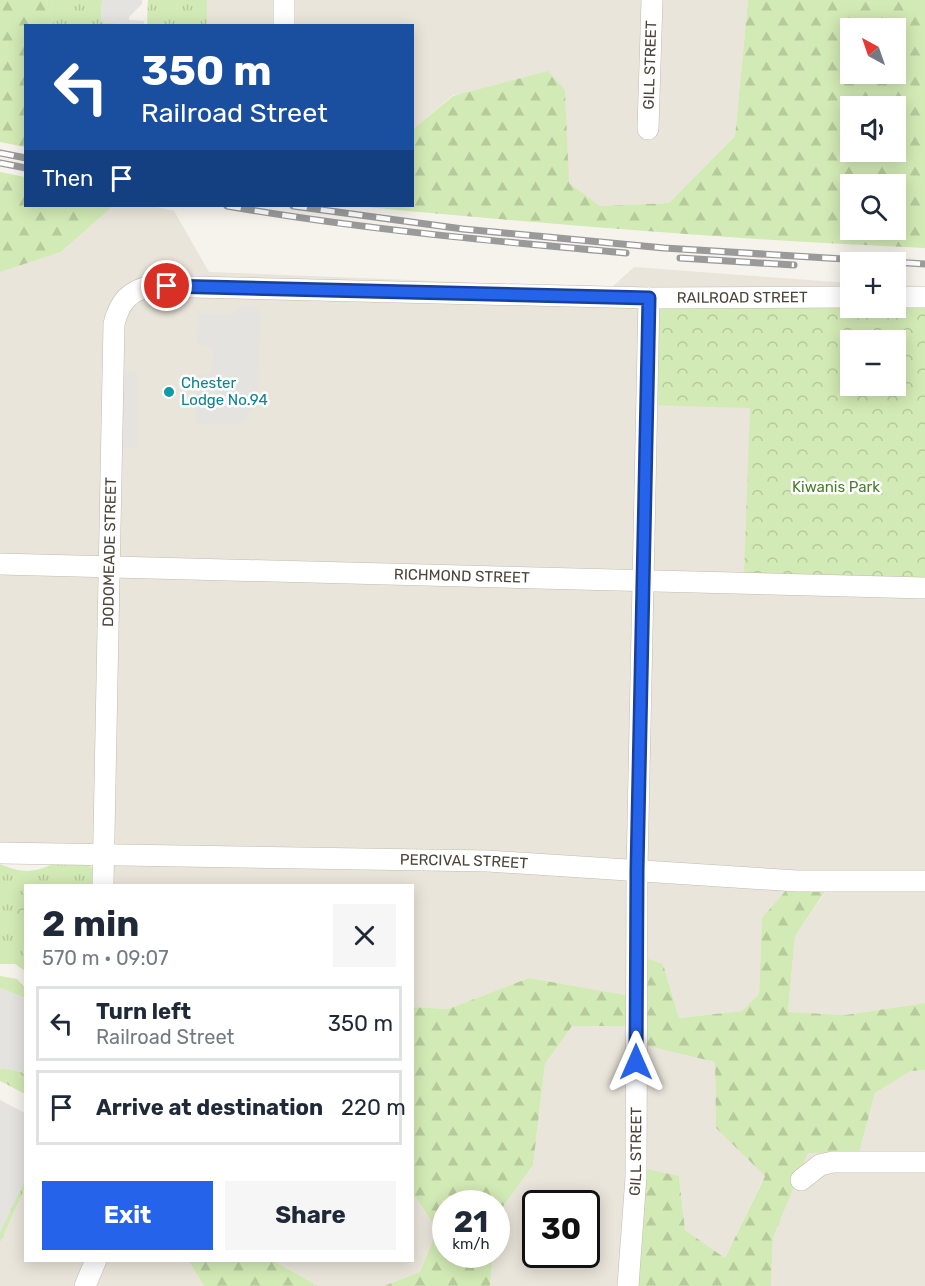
<!DOCTYPE html>
<html lang="en">
<head>
<meta charset="utf-8">
<style>
  :root { --surface:#fff; --page:#f6f6f7; --text:#1f2937; --muted:#747a83; --line:#e0e1e3; --accent:#2563eb }
  body { margin:0; font-family:Rubik,sans-serif; background:var(--page); color:var(--text); height:100vh; display:flex; flex-direction:column; font-size:22px; white-space:nowrap }
  * { box-sizing:border-box; margin:0 }
  p { font-size:20px; color:var(--muted) }
  .icon { flex:none; width:33px; height:33px; fill:none; stroke:currentColor; stroke-width:2; stroke-linecap:round; stroke-linejoin:round }
  .map { position:relative; flex:1; overflow:hidden }
  .panel { position:absolute; left:24px; top:884px; width:390px; height:378px; display:flex; flex-direction:column; background:var(--surface); border-radius:0px; box-shadow:0 3px 15px #0003 }
  .panel>* { flex:none }
  .banner { position:absolute; left:24px; top:24px; width:390px; height:183px; border-radius:0px; box-shadow:0 3px 15px #0003; background:#1a4fa0; color:#fff; overflow:hidden }
  .needle { width:39px; rotate:320deg }
  .fabs { position:absolute; left:840px; top:18px; display:grid; gap:12px }
  .fabs a { display:grid; place-items:center; width:66px; height:66px; border-radius:0px; background:var(--surface); box-shadow:0 3px 15px #0003; font-size:30px }
  .speed { position:absolute; left:432px; top:1190px; display:flex; gap:12px; font-size:30px; font-weight:700; text-align:center }
  .speed>* { display:grid; place-content:center; width:78px; height:78px; border-radius:50%; background:var(--surface); box-shadow:0 3px 15px #0003; line-height:1 }
  .speed small { font-size:15px; font-weight:400 }
  .speed .limit { border:3px solid #111; border-radius:9px; background:#fff; color:#111 }
  .pin { position:absolute; display:grid; place-items:center; width:51px; height:51px; color:#fff; margin:-26px; border:3px solid #fff; border-radius:50%; box-shadow:0 2px 6px #0007 }
  .me { position:absolute; width:66px; margin:-33px; rotate:0deg; stroke-linejoin:round; filter:drop-shadow(0 0 4px #0008) }
  .turn { display:flex; align-items:center; gap:21px; height:126px; padding:0 18px; font-size:27px }
  .turn .icon { width:78px; height:78px; stroke-width:2.5 }
  .turn b { display:block; font-size:42px; line-height:51px }
  .then { display:flex; align-items:center; height:57px; padding:0 18px; background:#0003; gap:12px; font-size:22px }
  .round { display:grid; place-items:center; flex:none; width:63px; height:63px; border-radius:0px; background:var(--page) }
  .head { display:flex; align-items:center; justify-content:space-between; height:102px; padding:0 18px }
  h1 { font-size:36px; font-weight:700; line-height:45px }
  .action { display:flex; gap:12px; margin-top:auto; padding:12px 18px }
  .action a { flex:1; height:69px; border-radius:0px; background:var(--accent); color:#fff; font-size:24px; font-weight:700; line-height:69px; text-align:center }
  .action a+a { background:var(--page); color:var(--text) }
  ul { padding:0; list-style:none }
  li { display:flex; align-items:center; gap:18px; height:75px; margin:0 12px 9px; padding:0 6px; border:3px solid var(--line); border-radius:0px }
  li div { flex:1 }
  li b { display:block; font-size:22px }
  li em { font-style:normal }
  .map>svg:first-child { display:block }
  .residential { fill:#eae5da; fill-rule:evenodd }
  .grass { fill:url(#grass-tufts) }
  .forest { fill:url(#forest-firs); fill-rule:evenodd }
  .park { fill:url(#park-crowns); fill-rule:evenodd }
  .parking { fill:#e5e3e0 }
  .lines { fill:none; stroke-linecap:round; stroke-linejoin:round }
  .minor-casing { stroke:#c2bbae; stroke-width:22 }
  .minor { stroke:#fff; stroke-width:21 }
  .rail-casing { stroke:#9a9a9a; stroke-width:7 }
  .rail { stroke:#fff; stroke-width:4.5; stroke-dasharray:14; stroke-linecap:butt }
  .route-casing { stroke:#184099; stroke-width:15 }
  .route { stroke:#2563eb; stroke-width:10 }
  .culture-dot { fill:#0f9aa8; stroke:#fff; stroke-width:2 }
  .labels { text-anchor:middle; dominant-baseline:central; stroke-width:5; stroke-linejoin:round; paint-order:stroke }
  .street-label { font-size:15px; fill:#4b4439; stroke:#fff }
  .culture-label { font-size:15px; fill:#0d838f; stroke:#fff; text-anchor:start }
  .park-label { font-size:15px; fill:#4a7f2a; stroke:#fff }
</style>
</head>
<body>
<div class="map">
<svg width="925" height="1286" viewBox="0 0 925 1286">
  <defs>
    <pattern id="grass-tufts" width="24" height="20" patternUnits="userSpaceOnUse" patternTransform="scale(1.5)"><rect width="24" height="20" fill="#d2eab5"/><path d="M3 7l-1-3M5 7V3M7 7l1-3M15 17l-1-3M17 17v-4M19 17l1-3" fill="none" stroke="#b6ca9c"/></pattern>
    <pattern id="forest-firs" width="22" height="20" patternUnits="userSpaceOnUse" patternTransform="scale(1.5)"><rect width="22" height="20" fill="#d2eab5"/><path d="M5 1l3.5 6h-7zM16 11l3.5 6h-7z" fill="#b6ca9c"/></pattern>
    <pattern id="park-crowns" width="20" height="18" patternUnits="userSpaceOnUse" patternTransform="scale(1.5)"><rect width="20" height="18" fill="#d2eab5"/><path d="M2 6a3 3 0 1 1 6 0M12 15a3 3 0 1 1 6 0" fill="none" stroke="#b6ca9c"/></pattern>
  </defs>
  <rect width="100%" height="100%" fill="#f6f3ec"/>
  <path class="residential" d="M 207,0 L 748,0 L 735,136 L 669,203 L 600,206 L 568,183 L 565,90 L 453,95 L 413,129 L 412,26 L 207,25 Z
    M 113,206 L 153,206 L 174,211 L 209,272 L 611,288 L 634,267 L 850,283 L 850,308 L 896,308 L 896,285 L 925,286 L 925,1003 L 845,1015 L 788,1012 L 795,936 L 828,888 L 762,918 L 759,994 L 743,1011 L 679,1018 L 663,964 L 641,956 L 636,872 L 636,997 L 529,978 L 448,1009 L 413,1007 L 412,885 L 115,885 L 104,874 L 104,855 L 0,853 L 0,272 L 61,252 ZM 850,340 L 896,340 L 896,386 L 850,386 Z
    M 572,1026 L 640,1026 L 639,1044 L 715,1062 L 716,1128 L 765,1175 L 725,1258 L 685,1230 L 679,1176 L 636,1286 L 490,1286 L 493,1254 L 496,1254 L 497,1215 L 533,1165 L 545,1064 ZM 536,1203 L 586,1203 L 586,1254 L 536,1254 Z
    M 925,1070 L 925,1286 L 771,1286 L 773,1238 L 808,1153 L 859,1153 L 875,1093 L 911,1071 Z
    M 25,1188 L 26,1260 L 188,1260 L 204,1286 L 0,1286 L 0,1243 Z
    M 413,1193 L 437,1230 L 420,1272 L 384,1286 L 318,1286 L 272,1260 L 412,1260 Z"/>
  <path class="grass" d="M 46,0 L 102,0 L 101,22 L 114,23 L 114,25 L 54,25 Z
    M 148,0 L 207,0 L 207,25 L 147,25 Z
    M 57,862 L 87,862 L 95,872 L 95,885 L 26,885 L 25,971 L 15,964 L 0,964 L 0,864 C 24,874 34,873 57,862 Z
    M 0,976 L 17,979 L 25,988 L 25,998 L 0,988 Z
    M 5,1068 L 25,1073 L 19,1078 L 6,1080 L 8,1085 L 0,1081 L 0,1069 Z
    M 24,1181 L 25,1188 L 0,1243 L 0,1232 Z"/>
  <path class="forest" d="M 0,0 L 46,0 L 54,24 L 26,26 L 25,147 L 0,142 Z
    M 748,0 L 925,0 L 925,248 C 735,240 546,224 356,206 L 412,206 L 413,129 L 453,96 L 548,71 L 565,90 L 569,183 L 600,206 L 669,203 L 735,136 ZM 896,28 L 896,74 L 850,74 L 850,28 ZM 850,106 L 896,106 L 896,152 L 850,152 ZM 850,184 L 896,184 L 896,230 L 850,230 Z
    M 0,172 L 25,177 L 26,206 L 113,206 L 61,252 L 0,272 Z
    M 789,887 L 828,887 L 795,936 L 788,1012 L 845,1015 L 925,1003 L 925,1070 L 911,1071 L 875,1093 L 859,1153 L 808,1153 L 773,1238 L 771,1286 L 636,1286 L 642,1168 L 679,1176 L 685,1230 L 725,1258 L 765,1176 L 716,1128 L 715,1062 L 639,1044 L 641,956 L 663,964 L 679,1018 L 742,1011 L 759,994 L 762,918 Z
    M 529,978 L 631,996 L 629,1026 L 572,1026 L 545,1064 L 533,1165 L 497,1215 L 496,1203 L 446,1203 L 446,1254 L 493,1254 L 490,1286 L 384,1286 L 420,1272 L 437,1230 L 413,1193 L 413,1007 L 448,1009 Z
    M 25,1073 L 25,1094 L 8,1085 L 6,1080 L 10,1076 L 19,1078 Z
    M 188,1260 L 272,1260 L 318,1286 L 204,1286 Z"/>
  <path class="park" d="M 925,295 L 925,578 L 744,573 L 750,408 L 647,405 L 649,305 L 850,298 L 850,308 L 896,308 L 896,296 ZM 850,340 L 896,340 L 896,386 L 850,386 Z
    M 16,895 L 25,895 L 25,927 L 14,927 Z"/>
  <path class="parking" d="M 102,0 L 142,0 L 142,4 L 129,17 L 129,20 L 144,21 L 144,25 L 114,25 L 114,23 L 101,22 Z
    M 242,305 L 254,305 L 260,314 L 258,401 L 242,424 L 196,424 L 198,374 L 208,374 L 211,372 L 213,354 L 212,350 L 208,346 L 197,344 L 198,314 L 235,313 Z
    M 137,372 L 137,448 L 121,448 L 121,373 Z
    M 0,988 L 25,998 L 25,1073 L 5,1068 L 0,1069 Z
    M 0,1100 L 25,1113 L 26,1179 L 0,1232 Z"/>
  <g class="lines">
    <defs>
      <g id="minor">
        <path d="M 284,26 L 284,0"/>
        <path id="s1" d="M 648,129 L 652,0"/>
        <path d="M 896,297 L 925,297"/>
        <path id="s2" d="M 0,564 L 925,588"/>
        <path id="s3" d="M 0,853 L 488,861 L 797,881 L 925,881"/>
        <path id="s4" d="M 103,885 L 114,324 C 119,303 129,290 152,286 L 649,298 L 850,297"/>
        <path d="M 801,1180 L 820,1165 L 833,1162 L 925,1162"/>
        <path d="M 85,1286 L 96,1260"/>
        <path id="s5" d="M 628,1286 L 636,1177 L 637,870 L 649,298"/>
      </g>
    </defs>
    <use href="#minor" class="minor-casing"/>
    <use href="#minor" class="minor"/>
    <defs>
      <path id="rail" d="M 0,153 L 26,158
        M 0,163 L 26,168
        M 227,206 C 359,229 492,241 626,253
        M 293,206 L 463,229 L 664,248 L 925,264
        M 680,258 L 794,265"/>
    </defs>
    <use href="#rail" class="rail-casing"/>
    <use href="#rail" class="rail"/>
  </g>
  <g class="lines">
    <defs>
      <path id="route" d="M 167,286 L 649,298 L 637,870 L 636,1062"/>
    </defs>
    <use href="#route" class="route-casing"/>
    <use href="#route" class="route"/>
  </g>
  <circle class="culture-dot" cx="169" cy="392" r="6"/>
  <g class="labels">
    <g class="street-label">
      <text stroke="none"><textPath href="#s1" startOffset="64">GILL STREET</textPath></text>
      <text stroke="none"><textPath href="#s4" startOffset="1209">RAILROAD STREET</textPath></text>
      <text stroke="none"><textPath href="#s4" startOffset="333">DODOMEADE STREET</textPath></text>
      <text stroke="none"><textPath href="#s2" startOffset="462">RICHMOND STREET</textPath></text>
      <text stroke="none"><textPath href="#s3" startOffset="464">PERCIVAL STREET</textPath></text>
      <text stroke="none"><textPath href="#s5" startOffset="135">GILL STREET</textPath></text>
    </g>
    <g class="culture-label">
      <text x="181" y="383">Chester<tspan x="181" dy="17">Lodge No.94</tspan></text>
    </g>
    <g class="park-label">
      <text x="836" y="487">Kiwanis Park</text>
    </g>
  </g>
</svg>
<div class="fabs">
<a><svg class="needle" viewBox="-14 -14 28 28"><path d="M0-13l5 13h-10z" fill="#e53935"/><path d="M0 13l5-13h-10z" fill="#747a83"/></svg></a>
<a><svg class="icon" aria-label="sound" viewBox="0 0 24 24"><path d="M4 9h4l5-4v14l-5-4H4zM17 9q2 3 0 6"/></svg></a>
<a><svg class="icon" aria-label="search" viewBox="0 0 24 24"><circle cx="10" cy="10" r="6"/><path d="M15 15l6 6"/></svg></a>
<a>+</a>
<a>−</a>
</div>
<div class="speed"><div>21<small>km/h</small></div><div class="limit">30</div></div>
<div class="pin" style="left:167px;top:286px;background:#d93025"><svg class="icon" aria-label="arrive" viewBox="0 0 24 24"><path d="M6 21V4h12l-3 4 3 4H6"/></svg></div>
<svg class="me" style="left:636px;top:1062px" viewBox="-20 -20 40 40"><path d="M0-17L14 15 0 8-14 15z" fill="#2563eb" stroke="#fff" stroke-width="4"/></svg>
<div class="banner">
<div class="turn"><svg class="icon" aria-label="left" viewBox="0 0 24 24"><path d="M17 20v-9H6M10 6l-5 5 5 5"/></svg><div><b>350 m</b>Railroad Street</div></div>
<div class="then">Then<svg class="icon" aria-label="arrive" viewBox="0 0 24 24"><path d="M6 21V4h12l-3 4 3 4H6"/></svg></div>
</div>
<section class="panel">
<div class="head"><div><h1>2 min</h1><p>570 m · 09:07</p></div><a class="round"><svg class="icon" aria-label="close" viewBox="0 0 24 24"><path d="M6 6l12 12M18 6L6 18"/></svg></a></div>
<ul>
<li><svg class="icon" aria-label="left" viewBox="0 0 24 24"><path d="M17 20v-9H6M10 6l-5 5 5 5"/></svg><div><b>Turn left</b><p>Railroad Street</p></div><em>350 m</em></li>
<li><svg class="icon" aria-label="arrive" viewBox="0 0 24 24"><path d="M6 21V4h12l-3 4 3 4H6"/></svg><div><b>Arrive at destination</b></div><em>220 m</em></li>
</ul>
<div class="action"><a>Exit</a><a>Share</a></div>
</section>
</div>
</body>
</html>
